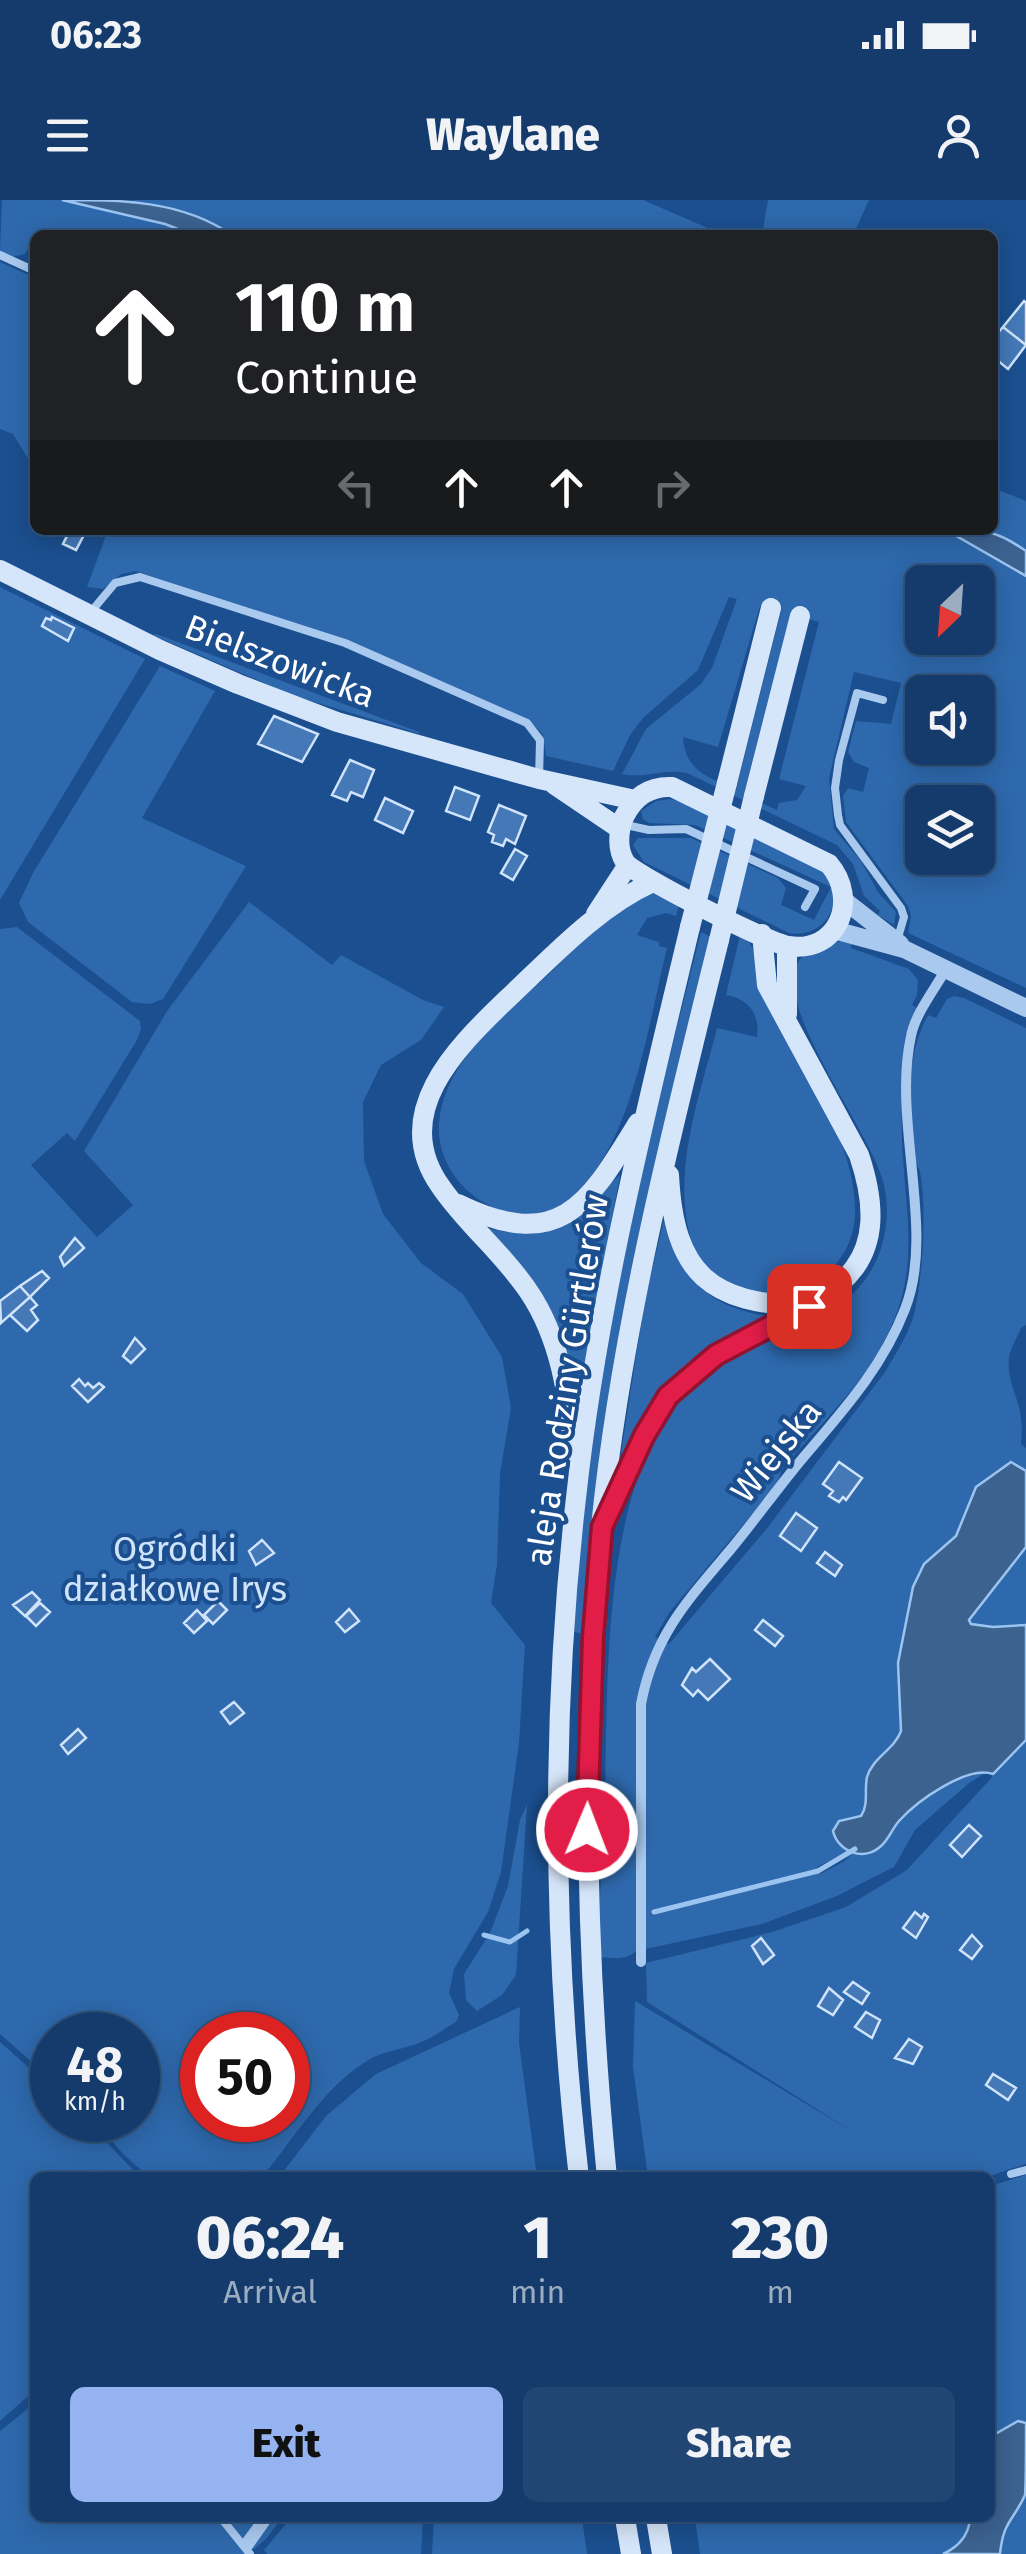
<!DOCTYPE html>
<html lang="en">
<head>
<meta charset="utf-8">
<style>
  :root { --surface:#143b6b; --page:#214673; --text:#f1f3f6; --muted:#9dadc1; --line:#33557e; --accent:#95b2f1 }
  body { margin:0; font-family:"Fira Sans",sans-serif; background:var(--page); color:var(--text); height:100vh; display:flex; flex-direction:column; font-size:38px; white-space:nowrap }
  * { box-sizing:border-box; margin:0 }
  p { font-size:32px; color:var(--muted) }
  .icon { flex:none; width:55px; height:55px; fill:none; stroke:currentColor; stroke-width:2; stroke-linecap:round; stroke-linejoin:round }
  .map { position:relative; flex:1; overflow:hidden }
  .panel { position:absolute; left:30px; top:1972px; width:965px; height:350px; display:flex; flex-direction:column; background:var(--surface); border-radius:15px; box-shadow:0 5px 25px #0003,0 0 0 2px var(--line) }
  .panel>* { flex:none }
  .banner { position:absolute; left:30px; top:30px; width:968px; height:305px; border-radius:15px; box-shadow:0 5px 25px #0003,0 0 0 2px var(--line); background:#202124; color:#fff; overflow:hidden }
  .needle { width:65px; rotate:205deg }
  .controls { position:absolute; left:905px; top:365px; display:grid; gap:20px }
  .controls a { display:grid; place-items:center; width:90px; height:90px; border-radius:15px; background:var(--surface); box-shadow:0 5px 25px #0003,0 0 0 2px var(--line); font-size:50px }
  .speed { position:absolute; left:30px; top:1812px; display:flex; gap:20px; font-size:50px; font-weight:700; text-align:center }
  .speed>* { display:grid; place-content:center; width:130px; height:130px; border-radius:50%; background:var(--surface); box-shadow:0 5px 25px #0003,0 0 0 2px var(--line); line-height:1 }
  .speed small { font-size:25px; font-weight:400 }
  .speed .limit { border:15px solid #d22; background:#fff; color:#111 }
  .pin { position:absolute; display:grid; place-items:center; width:85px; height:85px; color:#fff; margin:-42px; border-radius:20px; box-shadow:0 5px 15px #0006 }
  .me { position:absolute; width:110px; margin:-55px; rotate:1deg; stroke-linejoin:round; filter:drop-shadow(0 0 8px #0008) }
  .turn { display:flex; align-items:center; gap:35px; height:210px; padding:0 40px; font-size:45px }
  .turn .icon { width:130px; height:130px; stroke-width:2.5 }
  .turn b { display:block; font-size:70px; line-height:85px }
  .lanes { display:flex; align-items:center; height:95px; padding:0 40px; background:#0003; justify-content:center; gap:50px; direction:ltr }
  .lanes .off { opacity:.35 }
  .eta { display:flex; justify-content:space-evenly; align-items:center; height:170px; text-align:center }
  .eta b { font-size:60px; font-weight:800; line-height:70px }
  .primary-button { display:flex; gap:20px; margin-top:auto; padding:20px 40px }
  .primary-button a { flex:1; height:115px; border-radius:15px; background:var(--accent); color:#111; font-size:40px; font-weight:800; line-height:115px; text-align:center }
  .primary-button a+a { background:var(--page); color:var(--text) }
  .status { display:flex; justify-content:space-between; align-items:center; height:70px; padding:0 50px; background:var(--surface); direction:ltr }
  .status svg { height:28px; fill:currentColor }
  header { display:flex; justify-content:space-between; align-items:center; height:130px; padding:0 40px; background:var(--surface); font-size:45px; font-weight:800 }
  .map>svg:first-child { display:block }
  .green { fill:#2e69ad; fill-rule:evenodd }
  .water { fill:#3c6290; stroke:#9cc4f0; stroke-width:2.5 }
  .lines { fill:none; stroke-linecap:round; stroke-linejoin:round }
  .stream { stroke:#9cc4f0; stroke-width:5 }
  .building { fill:#4478b7; stroke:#cfe3fa; stroke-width:2.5 }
  .service { stroke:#a9c9ee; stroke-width:8 }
  .minor { stroke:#a9c9ee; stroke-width:10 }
  .tertiary { stroke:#a9c9ee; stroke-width:18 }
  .secondary { stroke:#d6e6fa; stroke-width:20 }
  .secondary-bridge { stroke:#d6e6fa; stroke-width:20 }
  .route-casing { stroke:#92132f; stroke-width:25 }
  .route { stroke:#e11d48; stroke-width:18 }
  .labels { text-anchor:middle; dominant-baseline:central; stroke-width:8; stroke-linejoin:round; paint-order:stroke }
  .street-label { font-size:35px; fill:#fff; stroke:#1b4f8f }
  .park-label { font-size:35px; fill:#cfe3fa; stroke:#1b4f8f }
</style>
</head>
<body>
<div class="status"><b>06:23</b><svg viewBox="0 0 49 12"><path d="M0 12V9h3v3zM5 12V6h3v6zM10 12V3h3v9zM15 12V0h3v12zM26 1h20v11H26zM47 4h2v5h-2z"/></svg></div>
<header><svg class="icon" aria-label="menu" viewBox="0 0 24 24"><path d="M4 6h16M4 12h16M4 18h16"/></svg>Waylane<svg class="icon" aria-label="person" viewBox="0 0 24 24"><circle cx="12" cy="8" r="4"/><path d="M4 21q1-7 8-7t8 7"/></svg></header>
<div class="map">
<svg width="1026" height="2354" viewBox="0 0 1026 2354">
  <rect width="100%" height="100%" fill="#1b4f8f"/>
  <path class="green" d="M 2,0 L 62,0 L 165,24 L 193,35 L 35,35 L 35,42 L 32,41 L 25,54 L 11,57 L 0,51 Z
    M 131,0 L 643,0 L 724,35 L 232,35 C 202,14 167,6 131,0 Z
    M 768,0 L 869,0 L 853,35 L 762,35 Z
    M 0,62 L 35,78 L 35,270 L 13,234 L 0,229 Z
    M 993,288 L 1026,301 L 1026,351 L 991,330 Z
    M 108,330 L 946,330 L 1026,376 L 1026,788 L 908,733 L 911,716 L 908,706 L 846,622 L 843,596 L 848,588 L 863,592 L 869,568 L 854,562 L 848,552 L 856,521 L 891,524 L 901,483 L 854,472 L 829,578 L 834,629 L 861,661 L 878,692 L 896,712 L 894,725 L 878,715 L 880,711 L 864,696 L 853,664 L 837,645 L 687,573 C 664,568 644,579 622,574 L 646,529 L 701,484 L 712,468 L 737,399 L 729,397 L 698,470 L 643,518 L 630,535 L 613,571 L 546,556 L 543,535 L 529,520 L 357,444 L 135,371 L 121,374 L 103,389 L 87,387 ZM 922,382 L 978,382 L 978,438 L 922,438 ZM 760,406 L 781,411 L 736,590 C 708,577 685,571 683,537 L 718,547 ZM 792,414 L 819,422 L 779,579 L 806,586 L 797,600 L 779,603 L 777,610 L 746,596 ZM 922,492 L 978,492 L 978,548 L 922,548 ZM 922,602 L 978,602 L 978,658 L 922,658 Z
    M 0,387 L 145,459 L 0,700 Z
    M 156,434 L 419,532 L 420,534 L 292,495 L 153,435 Z
    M 160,466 L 215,491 L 142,618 L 246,666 L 163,799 L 150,804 L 132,802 L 28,722 L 19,703 L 33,673 Z
    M 670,599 L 681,601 L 824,672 C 848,701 825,739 789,733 L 644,662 L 633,645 L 638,638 L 691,638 L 778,678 L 786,688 L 781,705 L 814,720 L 831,687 L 695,625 L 649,623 L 643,619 L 641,611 L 656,601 Z
    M 656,692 L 680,701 L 676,716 L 666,713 L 647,718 L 637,735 L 659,742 L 659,746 L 667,748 C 648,825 635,929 581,989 C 527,1050 427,991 440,915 C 450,855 508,812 549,774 C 579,745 614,700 656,692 Z
    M 249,702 L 332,765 L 341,755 L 423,800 L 444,807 L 421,840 L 381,865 L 363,902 L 364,961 L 383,1014 L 421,1063 L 463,1094 L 502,1157 L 511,1208 L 500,1274 L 497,1365 L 491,1403 L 525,1445 L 519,1543 L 501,1672 L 488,1712 L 454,1769 L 449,1793 L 459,1815 L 456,1822 C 446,1827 440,1833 430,1838 C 413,1848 390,1849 372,1858 C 325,1884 295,1938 262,1977 L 149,1977 L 123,1954 L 95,1920 L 138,1920 L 138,1835 L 52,1835 L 52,1880 L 0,1834 L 0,729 L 17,727 L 140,821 L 141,829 L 137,840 L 75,941 L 67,933 L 31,965 L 97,1037 L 133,1005 L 84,951 L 167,811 ZM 202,1835 L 288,1835 L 288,1920 L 202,1920 Z
    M 741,731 C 765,757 762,798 780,828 C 811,882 854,944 855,1008 C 857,1107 715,1126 690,1036 C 672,968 701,892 717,828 L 757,837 C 760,814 749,799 726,795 Z
    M 701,732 L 711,737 L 647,999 L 625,1106 L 584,1435 L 573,1431 C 581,1322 594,1212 614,1104 C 637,979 670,856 701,732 Z
    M 843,741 L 852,742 L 851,748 L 909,769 L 918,780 L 917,795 L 912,805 L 917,808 C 902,835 903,851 902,881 C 902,907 901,933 903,958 C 906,1007 915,1055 900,1103 C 878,1175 827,1214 782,1270 L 777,1284 L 669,1413 L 655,1437 L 669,1444 L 768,1327 L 885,1172 C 896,1153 910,1133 915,1110 C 923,1072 927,1010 920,972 C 919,967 915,963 914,957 C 906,913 906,854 928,815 L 936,818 L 947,799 L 954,796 L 964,798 L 1026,828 L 1026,1125 L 1021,1128 C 1018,1136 1010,1149 1009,1158 C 1006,1191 1026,1199 1021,1244 L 1026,1248 L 1026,1271 L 1011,1262 L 976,1287 L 956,1336 L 924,1365 L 913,1387 L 898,1463 L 901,1531 C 894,1550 874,1558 867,1577 C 862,1591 870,1604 861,1616 L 850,1617 L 844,1650 L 848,1651 L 817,1667 L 820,1674 L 843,1662 L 854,1652 L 866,1654 L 887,1640 L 899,1621 L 931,1594 L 972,1572 L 987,1572 L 969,1583 L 915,1630 L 894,1667 L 878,1675 L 837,1696 L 762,1724 L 636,1751 C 624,1762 610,1757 598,1757 C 599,1701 603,1646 605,1590 C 608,1473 602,1279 688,1190 C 744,1132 857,1134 882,1045 C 888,1023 889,1000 882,978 C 869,931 774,806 797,764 C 804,750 828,743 843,741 Z
    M 620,975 L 580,1196 L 577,1198 L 569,1157 L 555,1119 L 487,1028 C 522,1037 560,1034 588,1010 C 600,1000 608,983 620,975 Z
    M 665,1015 C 679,1076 704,1106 767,1116 L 727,1138 L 624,1256 L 621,1253 L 645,1099 Z
    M 1026,1347 L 1026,1425 L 993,1427 L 970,1424 L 969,1420 Z
    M 1026,1540 L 1026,1964 L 983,1978 L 648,1977 L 633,1867 L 635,1801 L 853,1932 L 647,1802 L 646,1763 L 772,1732 L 846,1707 L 907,1670 Z
    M 527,1604 L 516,1775 L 502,1795 L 477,1811 L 466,1800 L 464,1774 L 490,1733 L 508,1686 L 520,1620 Z
    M 520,1807 L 519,1843 L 537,1977 L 279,1977 L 326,1916 L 376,1874 Z
    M 0,1842 L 52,1888 L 52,1920 L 85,1920 L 140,1977 L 35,1978 L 35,2190 L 0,2221 Z
    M 1026,1975 L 1026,2223 L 1018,2221 L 990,2237 L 990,1986 Z
    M 35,2203 L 35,2318 L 282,2318 L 266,2339 L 248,2354 L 0,2354 L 0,2231 Z
    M 1026,2294 L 1026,2354 L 1000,2354 C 1004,2329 1012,2314 1026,2294 Z
    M 291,2318 L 423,2318 L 421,2354 L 267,2354 L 264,2350 Z
    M 434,2318 L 582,2318 L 587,2354 L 432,2354 Z
    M 695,2318 L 970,2318 C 969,2335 958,2347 943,2354 L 700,2354 Z"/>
  <path class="water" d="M 62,0 C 121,0 181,0 232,35 L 193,35 L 165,24 Z
    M 946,330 C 984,330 994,329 1026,351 L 1026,376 Z
    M 1011,1262 L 1026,1271 L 1026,1347 L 969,1420 L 971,1424 L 993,1427 L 1026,1425 L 1026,1540 L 993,1574 C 967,1565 917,1601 899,1621 C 892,1629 889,1639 881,1646 C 864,1662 838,1652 833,1631 L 839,1621 L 861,1616 C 869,1604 864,1591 867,1577 C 873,1557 894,1550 901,1531 L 898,1463 L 913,1387 L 924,1364 L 956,1336 L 976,1287 Z
    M 1018,2221 L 1026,2223 C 1026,2241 1026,2281 1025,2295 C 1014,2320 1003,2321 1000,2354 L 943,2354 C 958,2347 969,2335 970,2318 L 990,2318 L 990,2237 Z"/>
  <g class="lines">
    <path class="stream" d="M 654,1712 L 818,1671 L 855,1649
      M 484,1735 L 510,1742 L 527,1731"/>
  </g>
  <path class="building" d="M 1024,101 L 1026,103 L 1026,145 L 1003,127 Z
    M 1003,127 L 1026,145 L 1008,169 L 992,156 L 992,140 Z
    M 70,330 L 85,333 L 76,350 L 63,344 Z
    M 52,417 L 74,428 L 68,441 L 42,426 L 46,418 L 51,420 Z
    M 274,516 L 318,534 L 302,562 L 258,544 Z
    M 350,560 L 374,570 L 363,597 L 351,592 L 347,601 L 332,595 Z
    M 455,587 L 479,596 L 470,620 L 446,611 Z
    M 385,598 L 413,611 L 403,633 L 375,620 Z
    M 499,605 L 526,616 L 515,644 L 506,639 L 503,646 L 492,642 L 494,635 L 488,632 Z
    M 515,649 L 527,656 L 513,680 L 501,673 Z
    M 75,1038 L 84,1048 L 64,1066 L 60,1057 Z
    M 42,1071 L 49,1078 L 30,1097 L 20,1086 Z
    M 20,1086 L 30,1097 L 1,1123 L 0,1101 Z
    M 30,1097 L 37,1105 L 31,1110 L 38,1120 L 27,1131 L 10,1115 Z
    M 135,1138 L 145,1149 L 131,1163 L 123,1156 Z
    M 79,1179 L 85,1186 L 88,1183 L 93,1188 L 99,1183 L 104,1187 L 88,1202 L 72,1186 Z
    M 839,1262 L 862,1278 L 846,1300 L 843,1297 L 839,1302 L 829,1296 L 833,1291 L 823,1284 Z
    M 796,1313 L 817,1328 L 801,1351 L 780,1336 Z
    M 262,1340 L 274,1353 L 256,1365 L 249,1351 Z
    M 825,1352 L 842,1365 L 835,1376 L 817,1363 Z
    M 32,1392 L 40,1400 L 25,1416 L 13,1405 Z
    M 218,1401 L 227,1410 L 213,1424 L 204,1415 Z
    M 40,1403 L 50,1412 L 36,1426 L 26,1416 Z
    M 349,1409 L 359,1421 L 345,1432 L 336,1422 Z
    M 197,1410 L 207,1421 L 194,1433 L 184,1423 Z
    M 763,1420 L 783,1436 L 775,1446 L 755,1430 Z
    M 710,1459 L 730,1479 L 708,1500 L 698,1490 L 693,1496 L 682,1485 L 692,1468 L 696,1472 Z
    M 234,1502 L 244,1513 L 230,1524 L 221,1512 Z
    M 78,1529 L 86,1538 L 68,1554 L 61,1545 Z
    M 969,1625 L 981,1636 L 962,1657 L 950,1645 Z
    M 915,1712 L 922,1718 L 924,1714 L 928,1717 L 916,1738 L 903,1728 Z
    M 972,1735 L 982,1746 L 972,1759 L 960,1750 Z
    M 761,1738 L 774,1755 L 763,1764 L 752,1746 Z
    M 853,1782 L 869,1793 L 862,1804 L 844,1792 Z
    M 829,1788 L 843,1800 L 833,1815 L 818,1806 Z
    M 866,1812 L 880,1820 L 872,1838 L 855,1827 Z
    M 909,1839 L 922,1847 L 913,1864 L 895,1858 Z
    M 993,1874 L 1016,1888 L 1008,1900 L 986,1885 Z"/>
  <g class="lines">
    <path class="service" d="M 0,55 L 35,71
      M 90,413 L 115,383 L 140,377 L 345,443 L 527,523 L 540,540 L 539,579
      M 883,500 L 857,493 L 839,560 L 835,588 L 838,615 L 840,625 L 901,708 L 904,717 L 897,741
      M 626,625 L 649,630 L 686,629 L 815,689 L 805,707
      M 1011,1974 L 1026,1970
      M 221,2318 L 250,2354
      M 243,2345 L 263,2318
      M 247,2349 L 269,2318"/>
    <path class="minor" d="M 641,1762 L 641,1504 C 654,1435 688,1400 731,1349 C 754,1321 775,1292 797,1265 C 839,1215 881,1171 905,1109 C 936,1030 892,922 911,836 C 915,814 935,789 946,769"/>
    <path class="tertiary" d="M 845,701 L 900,744
      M 834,730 L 904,749 L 1026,808"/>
    <path class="secondary" d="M 0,370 L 160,450 L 238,484 L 337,522 L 539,579 L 635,600
      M 727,583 L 771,408
      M 555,585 L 620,629
      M 672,587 L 829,664 C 859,699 839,754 788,746 C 769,743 635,676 625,662 C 617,649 618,631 624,617 C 634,597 649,586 672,587 Z
      M 754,596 L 800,416
      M 596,714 L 628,665
      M 787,814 L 787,746
      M 669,975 C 674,1074 710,1104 807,1106
      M 458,1004 C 561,1054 589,1003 638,923
      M 573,1251 C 569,1197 560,1138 529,1092 C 504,1054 467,1025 441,987 C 389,914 455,849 506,800 C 551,758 596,708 653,682
      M 611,1307 C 633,1257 652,1206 695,1170 C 780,1101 910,1106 859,955 L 767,785 L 762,734
      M 579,1978 C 553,1751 550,1524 576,1298 C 597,1104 645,916 690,727
      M 607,1978 C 586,1761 580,1544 601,1327 C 621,1128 671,934 719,740
      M 625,2318 L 631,2354
      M 656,2318 L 662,2354"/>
    <path class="secondary-bridge" d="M 690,727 L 727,583
      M 719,740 L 754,596"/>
  </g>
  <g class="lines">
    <defs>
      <path id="route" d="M 587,1630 L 593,1437 L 602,1327 L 644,1236 L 668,1196 L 716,1155 L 809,1106"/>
    </defs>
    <use href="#route" class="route-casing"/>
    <use href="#route" class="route"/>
  </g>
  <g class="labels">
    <g class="street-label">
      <text transform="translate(280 461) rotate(21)">Bielszowicka</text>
      <text transform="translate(567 1180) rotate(-81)">aleja Rodziny Gürtlerów</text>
      <text transform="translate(776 1251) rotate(-51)">Wiejska</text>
    </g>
    <g class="park-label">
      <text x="175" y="1349">Ogródki<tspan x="175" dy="40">działkowe Irys</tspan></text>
    </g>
  </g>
</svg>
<div class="controls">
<a><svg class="needle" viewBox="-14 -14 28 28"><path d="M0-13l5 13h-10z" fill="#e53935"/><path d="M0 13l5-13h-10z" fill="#9dadc1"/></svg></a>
<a><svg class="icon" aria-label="sound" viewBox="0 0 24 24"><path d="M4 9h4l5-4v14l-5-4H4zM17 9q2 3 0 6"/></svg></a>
<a><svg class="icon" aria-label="layers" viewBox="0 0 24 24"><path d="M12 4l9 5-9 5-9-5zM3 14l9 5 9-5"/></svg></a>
</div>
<div class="speed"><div>48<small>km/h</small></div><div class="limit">50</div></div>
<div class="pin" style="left:809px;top:1106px;background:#d93025"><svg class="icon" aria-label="arrive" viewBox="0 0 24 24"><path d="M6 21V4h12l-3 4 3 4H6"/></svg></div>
<svg class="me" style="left:587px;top:1630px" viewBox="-20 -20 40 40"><circle r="17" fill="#e11d48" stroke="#fff" stroke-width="3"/><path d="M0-11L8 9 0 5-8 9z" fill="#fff"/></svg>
<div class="banner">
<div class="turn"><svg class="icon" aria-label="ahead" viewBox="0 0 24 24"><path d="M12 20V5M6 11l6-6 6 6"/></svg><div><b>110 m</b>Continue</div></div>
<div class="lanes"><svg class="icon off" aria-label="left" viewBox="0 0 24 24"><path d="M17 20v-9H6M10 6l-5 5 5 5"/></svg><svg class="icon" aria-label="ahead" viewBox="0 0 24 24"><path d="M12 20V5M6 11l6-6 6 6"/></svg><svg class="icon" aria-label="ahead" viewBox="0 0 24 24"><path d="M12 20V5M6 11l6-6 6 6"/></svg><svg class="icon off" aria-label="right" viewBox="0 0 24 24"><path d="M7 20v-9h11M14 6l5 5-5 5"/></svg></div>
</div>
<section class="panel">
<div class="eta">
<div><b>06:24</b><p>Arrival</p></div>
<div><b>1</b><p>min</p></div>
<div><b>230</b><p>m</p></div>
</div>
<div class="primary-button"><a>Exit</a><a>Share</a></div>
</section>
</div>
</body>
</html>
